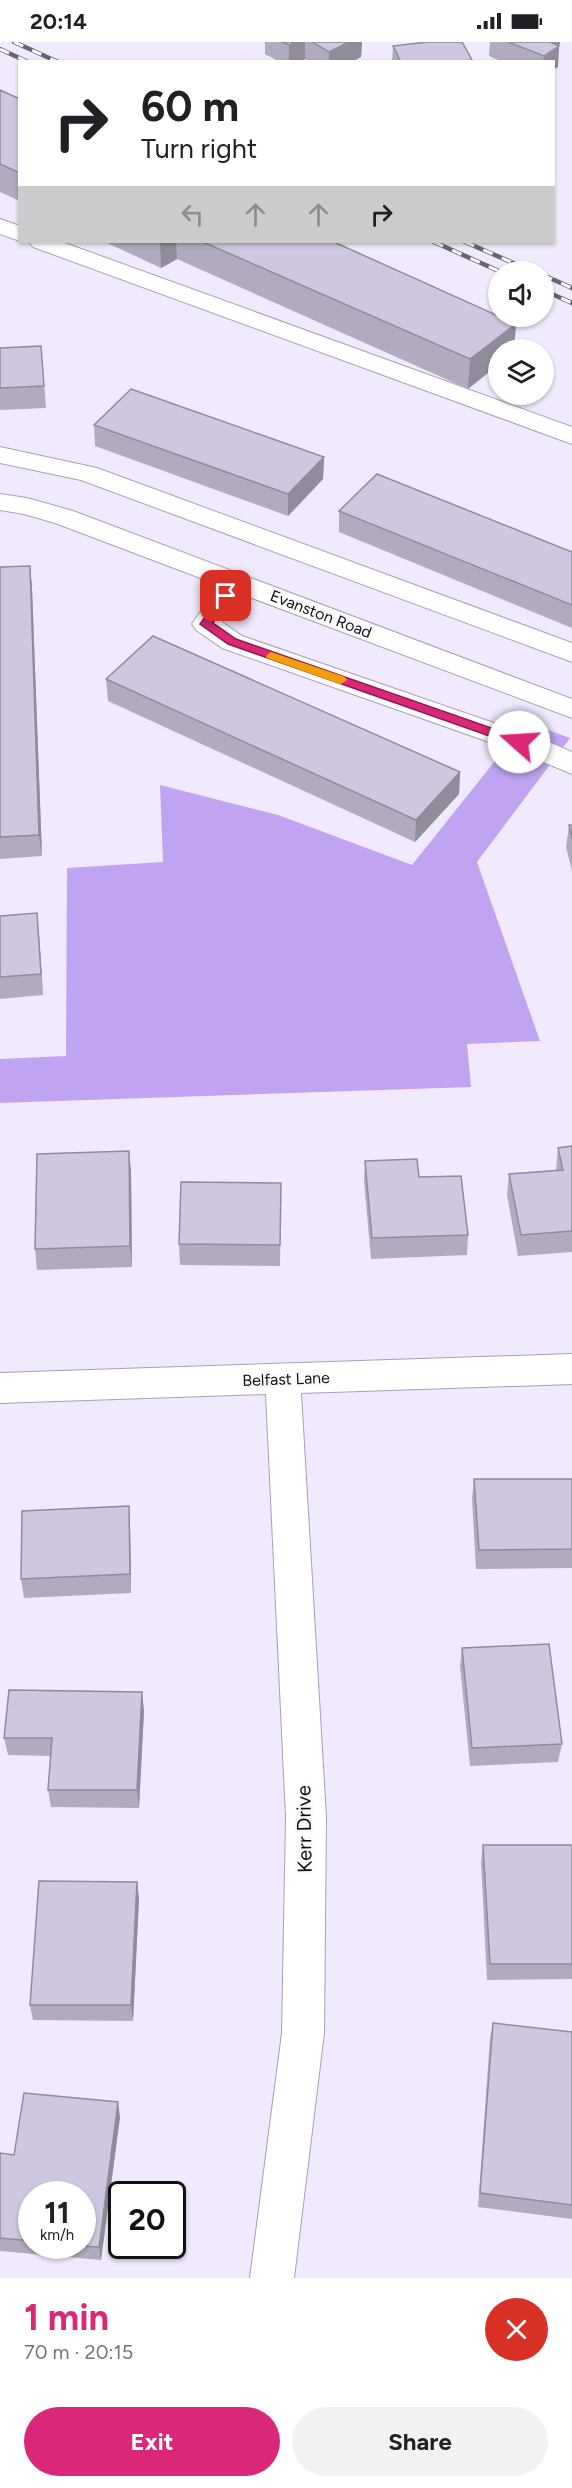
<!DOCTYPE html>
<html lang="en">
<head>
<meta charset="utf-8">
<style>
  :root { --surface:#fff; --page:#f2f2f2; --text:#202124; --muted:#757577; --accent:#db2777 }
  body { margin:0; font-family:Figtree,sans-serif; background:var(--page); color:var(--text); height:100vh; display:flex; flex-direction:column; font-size:22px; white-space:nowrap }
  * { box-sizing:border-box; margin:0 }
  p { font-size:20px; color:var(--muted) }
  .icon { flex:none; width:33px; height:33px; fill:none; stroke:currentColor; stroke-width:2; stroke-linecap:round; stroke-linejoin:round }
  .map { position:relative; height:2236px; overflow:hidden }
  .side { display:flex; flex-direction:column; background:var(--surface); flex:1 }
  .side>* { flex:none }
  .banner { position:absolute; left:18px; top:18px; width:537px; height:183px; border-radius:0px; box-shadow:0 2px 4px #0004; background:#fff; color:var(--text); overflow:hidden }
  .fabs { position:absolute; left:488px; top:219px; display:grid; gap:12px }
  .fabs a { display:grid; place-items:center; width:66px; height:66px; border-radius:50%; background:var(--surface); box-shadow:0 2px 4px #0004; font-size:30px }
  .speed { position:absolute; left:18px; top:2139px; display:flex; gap:12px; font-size:30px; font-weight:700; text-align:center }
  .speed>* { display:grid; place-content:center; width:78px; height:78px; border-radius:50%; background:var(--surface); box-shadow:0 2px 4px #0004; line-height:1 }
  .speed small { font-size:15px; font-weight:400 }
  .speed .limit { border:3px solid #111; border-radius:9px; background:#fff; color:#111 }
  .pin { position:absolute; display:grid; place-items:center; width:51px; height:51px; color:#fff; margin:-26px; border-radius:12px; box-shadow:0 3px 9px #0006 }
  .me { position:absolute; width:66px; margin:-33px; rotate:289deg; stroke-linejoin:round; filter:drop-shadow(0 0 4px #0008) }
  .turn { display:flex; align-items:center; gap:21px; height:126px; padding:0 24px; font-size:27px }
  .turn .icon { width:78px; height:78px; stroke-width:2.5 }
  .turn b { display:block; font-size:42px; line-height:51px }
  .lanes { display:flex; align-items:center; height:57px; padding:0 24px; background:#0003; justify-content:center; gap:30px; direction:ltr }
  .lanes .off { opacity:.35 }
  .round { display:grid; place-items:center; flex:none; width:63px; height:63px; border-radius:32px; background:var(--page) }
  .summary { display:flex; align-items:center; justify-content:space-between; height:102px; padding:0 24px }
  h1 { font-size:36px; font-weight:700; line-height:45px; color:var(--accent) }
  .primary-button { display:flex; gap:12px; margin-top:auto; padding:12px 24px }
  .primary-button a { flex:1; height:69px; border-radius:36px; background:var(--accent); color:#fff; font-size:24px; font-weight:700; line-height:69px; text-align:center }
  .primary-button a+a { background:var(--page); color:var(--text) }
  .status { display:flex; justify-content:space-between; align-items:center; height:42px; padding:0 30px; background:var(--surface); direction:ltr }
  .status svg { height:16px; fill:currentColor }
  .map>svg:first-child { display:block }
  .forest { fill:#c0a4f2 }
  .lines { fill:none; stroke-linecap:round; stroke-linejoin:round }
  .minor-casing { stroke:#a7a0b7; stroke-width:2 }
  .minor { fill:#fff; fill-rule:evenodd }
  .rail-casing { stroke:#696471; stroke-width:4.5 }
  .rail { stroke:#fbfbfb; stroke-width:3; stroke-dasharray:10; stroke-linecap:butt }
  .wall { fill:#b2abc0; fill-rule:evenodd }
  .shaded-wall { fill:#918b9c }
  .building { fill:#cfc7df; stroke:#918b9c; stroke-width:1.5 }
  .route { fill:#db2777; stroke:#8e194d; stroke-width:1.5 }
  .slow { fill:#f59e0b }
  .labels { text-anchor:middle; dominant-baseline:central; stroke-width:6; stroke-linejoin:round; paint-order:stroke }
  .street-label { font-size:16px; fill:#120f17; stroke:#fbfbfb }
  .near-street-label { font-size:20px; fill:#120f17; stroke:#fbfbfb }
</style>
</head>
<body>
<div class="status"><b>20:14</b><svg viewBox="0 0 49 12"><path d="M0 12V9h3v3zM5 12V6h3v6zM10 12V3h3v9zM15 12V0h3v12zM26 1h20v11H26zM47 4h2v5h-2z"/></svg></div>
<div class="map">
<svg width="572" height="2236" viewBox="0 0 572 2236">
  <rect width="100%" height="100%" fill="#f1eafe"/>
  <path class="forest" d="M 526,680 L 570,696 L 477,820 L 540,999 L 467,1002 L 471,1045 L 0,1061 L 0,1017 L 66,1014 L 67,826 L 163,820 L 160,743 L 278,773 L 412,823 Z"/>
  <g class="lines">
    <defs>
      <path id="minor" d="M 0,177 L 20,184 L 20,199 L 0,192 Z
        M 29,200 L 62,200 L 572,385 L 572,402 L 33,205 Z
        M 0,405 L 97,426 L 572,601 L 572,620 L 81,438 L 0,421 Z
        M 0,452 L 27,456 L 73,469 L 572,657 L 572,676 L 241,552 L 222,580 L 242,594 L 549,700 L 572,710 L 572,732 L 529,714 L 222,606 L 196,588 L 192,582 L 219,543 L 55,481 L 24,472 L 0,468 Z
        M 572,1312 L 572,1342 L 301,1351 L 326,1775 L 324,1991 L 294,2236 L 250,2236 L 282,1991 L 286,1775 L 266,1352 L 0,1361 L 0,1331 Z"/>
    </defs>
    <use href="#minor" class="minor-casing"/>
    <use href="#minor" class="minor"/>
    <defs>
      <path id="rail" d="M 14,0 L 58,20
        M 0,7 L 28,20
        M 434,200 L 501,230
        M 465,200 L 534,230
        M 543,233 L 572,246
        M 543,248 L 572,261"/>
    </defs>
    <use href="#rail" class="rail-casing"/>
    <use href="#rail" class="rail"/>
  </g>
  <path class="wall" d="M 265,0 L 362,0 L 361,15 L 352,20 L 309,20 L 305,17 L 299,20 L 280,20 L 265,12 Z
    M 490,0 L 560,0 L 560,2 L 558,3 L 559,4 L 558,25 L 554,27 L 554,20 L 503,20 L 489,14 Z
    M 393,4 L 472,18 L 471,20 L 392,20 Z
    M 0,48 L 20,57 L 20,159 L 0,150 Z
    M 105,200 L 334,200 L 516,282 L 514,308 L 498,308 L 468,347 L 177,217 L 161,226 Z
    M 0,306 L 43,326 L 46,366 L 0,368 Z
    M 94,383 L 324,415 L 323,437 L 288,474 L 95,404 Z
    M 339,469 L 572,510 L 572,586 L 339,490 Z
    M 30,524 L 32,546 L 42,814 L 0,817 L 0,525 Z
    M 106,637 L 460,730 L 459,752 L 415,800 L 108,659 Z
    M 569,783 L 572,783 L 572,829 L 566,805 Z
    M 0,874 L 39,893 L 43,953 L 0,957 Z
    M 572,1104 L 572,1210 L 518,1214 L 507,1153 L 509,1132 L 556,1129 L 558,1106 Z
    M 129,1109 L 131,1130 L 132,1225 L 37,1228 L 35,1207 Z
    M 365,1119 L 419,1135 L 468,1193 L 467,1213 L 371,1217 L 364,1139 Z
    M 281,1141 L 280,1224 L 180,1223 L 179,1202 Z
    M 474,1437 L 572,1437 L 572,1526 L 476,1527 L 472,1457 Z
    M 129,1464 L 130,1483 L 131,1551 L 24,1556 L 21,1537 Z
    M 462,1606 L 562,1702 L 558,1720 L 470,1724 L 460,1624 Z
    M 144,1668 L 139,1766 L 51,1765 L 48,1748 L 51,1714 L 8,1713 L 4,1696 Z
    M 483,1803 L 572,1803 L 572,1937 L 487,1938 L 481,1820 Z
    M 137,1840 L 139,1857 L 133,1979 L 33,1978 L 30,1963 Z
    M 493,1981 L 572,1990 L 572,2177 L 478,2165 L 490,1996 Z
    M 120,2075 L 101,2218 L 0,2209 L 0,2111 L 14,2113 ZM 32,2152 L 82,2204 L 32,2204 Z"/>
  <path class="shaded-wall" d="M 296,0 L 305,0 L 305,17 L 299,20 L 289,20 L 289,3 Z
    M 349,0 L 362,0 L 361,15 L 352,20 L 329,20 L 329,10 Z
    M 539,0 L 560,0 L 560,2 L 542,14 Z
    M 559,4 L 558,25 L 554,27 L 554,20 L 543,20 L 544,14 Z
    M 160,200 L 176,200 L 177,217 L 161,226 Z
    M 516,282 L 514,308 L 498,308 L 498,323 L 468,347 L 470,317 Z
    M 324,415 L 323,437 L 288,474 L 288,452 Z
    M 30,524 L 32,546 L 42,814 L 39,793 Z
    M 460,730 L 459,752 L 415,800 L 416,778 Z
    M 37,871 L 39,893 L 43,953 L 41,932 Z
    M 129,1109 L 131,1130 L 132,1225 L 130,1204 Z
    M 129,1464 L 130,1483 L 131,1551 L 130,1532 Z
    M 142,1650 L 144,1668 L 139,1766 L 137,1748 Z
    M 137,1840 L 139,1857 L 133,1979 L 131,1963 Z
    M 118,2060 L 120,2075 L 101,2218 L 99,2205 Z"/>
  <path class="building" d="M 282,0 L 296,0 L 289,3 Z
    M 312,0 L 349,0 L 329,10 Z
    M 427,0 L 462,0 L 472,18 L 459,20 L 401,20 L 393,4 Z
    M 508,0 L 550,0 L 559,4 L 544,14 Z
    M 0,48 L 20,57 L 20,131 L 0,122 Z
    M 203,200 L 334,200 L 516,282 L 470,317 Z
    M 41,304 L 44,344 L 0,346 L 0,306 Z
    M 131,347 L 324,415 L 288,452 L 94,383 Z
    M 377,432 L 572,510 L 572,563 L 339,469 Z
    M 30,524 L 39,793 L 0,795 L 0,525 Z
    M 153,594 L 460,730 L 416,778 L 106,637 Z
    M 569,783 L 572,783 L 572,797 Z
    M 37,871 L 41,932 L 0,935 L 0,874 Z
    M 572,1104 L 572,1189 L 521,1193 L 509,1132 L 563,1128 L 558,1106 Z
    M 129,1109 L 130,1204 L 35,1207 L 37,1112 Z
    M 417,1117 L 419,1135 L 461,1134 L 468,1193 L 372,1196 L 365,1119 Z
    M 181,1140 L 281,1141 L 280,1203 L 179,1202 Z
    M 474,1437 L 572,1437 L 572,1507 L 479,1508 Z
    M 129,1464 L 130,1532 L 21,1537 L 22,1469 Z
    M 549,1602 L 562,1702 L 472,1706 L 462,1606 Z
    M 9,1648 L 142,1650 L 137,1748 L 48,1748 L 52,1696 L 4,1696 Z
    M 483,1803 L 572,1803 L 572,1922 L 490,1922 Z
    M 39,1839 L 137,1840 L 131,1963 L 30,1963 Z
    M 493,1981 L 572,1990 L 572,2163 L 480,2151 Z
    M 24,2051 L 118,2060 L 99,2205 L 81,2204 L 82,2204 L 82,2152 L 32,2152 L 32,2199 L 0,2196 L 0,2111 L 14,2113 Z"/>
  <path class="route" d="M 226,550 L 231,554 L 213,581 L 236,597 L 523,697 L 525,700 L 523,703 L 515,703 L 228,602 L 200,582 L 222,551 Z"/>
  <path class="slow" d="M 271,610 L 345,635 L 347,638 L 341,642 L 337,641 L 267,616 L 266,614 Z"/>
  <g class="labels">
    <g class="street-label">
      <text transform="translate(321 572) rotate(21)">Evanston Road</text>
      <text transform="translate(286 1337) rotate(-2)">Belfast Lane</text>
    </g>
    <g class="near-street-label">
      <text transform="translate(304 1787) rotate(-91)">Kerr Drive</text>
    </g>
  </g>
</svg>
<div class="fabs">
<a><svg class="icon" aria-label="sound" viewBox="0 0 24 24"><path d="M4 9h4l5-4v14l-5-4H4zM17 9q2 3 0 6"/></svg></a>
<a><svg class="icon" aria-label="layers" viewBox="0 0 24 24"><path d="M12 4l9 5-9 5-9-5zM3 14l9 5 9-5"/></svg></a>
</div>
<div class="speed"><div>11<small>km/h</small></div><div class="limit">20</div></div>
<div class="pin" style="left:226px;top:554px;background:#d93025"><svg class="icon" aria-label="arrive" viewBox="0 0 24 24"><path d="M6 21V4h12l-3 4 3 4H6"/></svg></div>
<svg class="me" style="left:519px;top:700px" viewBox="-20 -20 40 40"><circle r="19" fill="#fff"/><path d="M0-13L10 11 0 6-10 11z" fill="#db2777"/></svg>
<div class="banner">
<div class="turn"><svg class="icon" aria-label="right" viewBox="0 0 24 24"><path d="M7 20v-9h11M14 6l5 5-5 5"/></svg><div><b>60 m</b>Turn right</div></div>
<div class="lanes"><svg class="icon off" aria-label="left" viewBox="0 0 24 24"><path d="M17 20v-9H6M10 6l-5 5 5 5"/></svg><svg class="icon off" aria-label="ahead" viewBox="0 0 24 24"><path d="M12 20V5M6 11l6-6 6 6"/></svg><svg class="icon off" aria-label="ahead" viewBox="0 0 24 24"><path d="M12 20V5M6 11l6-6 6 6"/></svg><svg class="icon" aria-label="right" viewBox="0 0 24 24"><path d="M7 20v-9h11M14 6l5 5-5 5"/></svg></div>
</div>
</div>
<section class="side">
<div class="summary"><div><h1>1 min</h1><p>70 m · 20:15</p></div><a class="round" style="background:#d93025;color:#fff"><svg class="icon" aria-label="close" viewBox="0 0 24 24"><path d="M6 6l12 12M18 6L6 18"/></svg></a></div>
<div class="primary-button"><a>Exit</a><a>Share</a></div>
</section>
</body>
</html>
